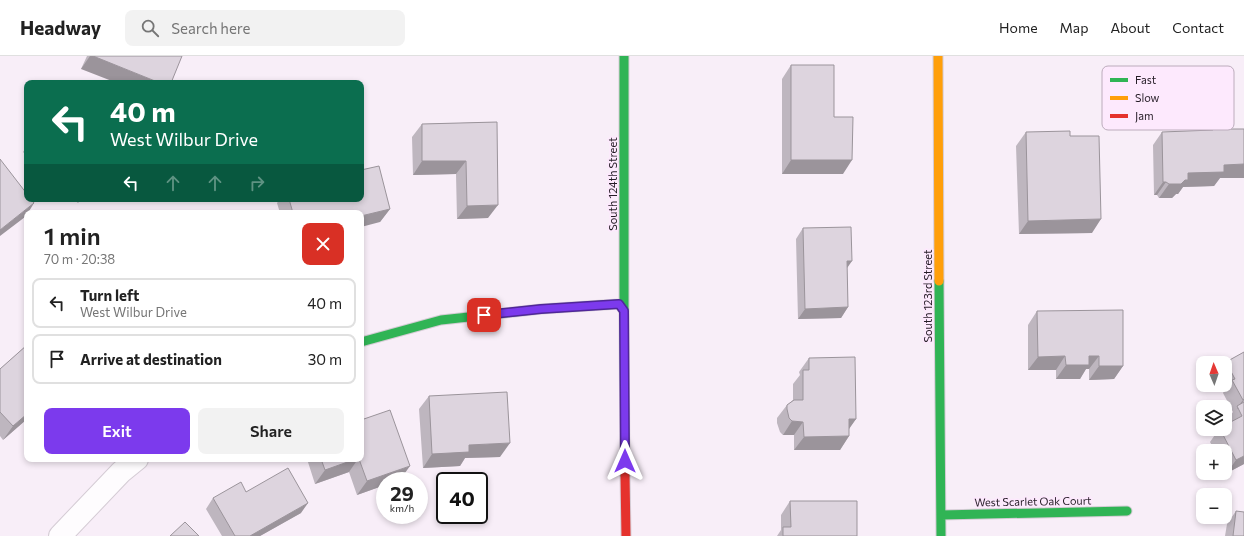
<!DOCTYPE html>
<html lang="en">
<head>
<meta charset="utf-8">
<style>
  :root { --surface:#fff; --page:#f2f2f2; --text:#222; --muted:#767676; --line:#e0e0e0; --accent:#7c3aed }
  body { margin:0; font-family:Commissioner,sans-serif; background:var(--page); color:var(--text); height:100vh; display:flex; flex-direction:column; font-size:15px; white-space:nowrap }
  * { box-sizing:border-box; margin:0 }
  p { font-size:13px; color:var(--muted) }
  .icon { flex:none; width:22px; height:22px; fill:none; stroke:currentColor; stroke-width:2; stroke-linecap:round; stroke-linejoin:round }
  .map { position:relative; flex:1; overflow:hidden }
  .sheet { position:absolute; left:24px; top:154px; width:340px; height:252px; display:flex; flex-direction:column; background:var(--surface); border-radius:8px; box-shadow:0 2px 6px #0003 }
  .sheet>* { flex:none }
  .hud { position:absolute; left:24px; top:24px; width:340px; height:122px; border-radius:8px; box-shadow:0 2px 6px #0003; background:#0b6e4f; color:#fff; overflow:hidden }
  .needle { width:26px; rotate:358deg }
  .tools { position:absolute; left:1196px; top:300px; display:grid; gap:8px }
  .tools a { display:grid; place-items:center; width:36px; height:36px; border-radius:8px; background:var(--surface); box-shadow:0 2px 6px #0003; font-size:20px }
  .speed { position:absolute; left:376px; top:416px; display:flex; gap:8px; font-size:20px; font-weight:700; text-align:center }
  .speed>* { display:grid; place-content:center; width:52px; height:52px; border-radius:50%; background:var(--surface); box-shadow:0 2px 6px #0003; line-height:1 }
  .speed small { font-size:10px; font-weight:400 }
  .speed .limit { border:2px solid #111; border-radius:6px; background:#fff; color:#111 }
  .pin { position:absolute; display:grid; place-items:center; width:34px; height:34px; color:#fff; margin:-17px; border-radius:8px; box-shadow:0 2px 6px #0006 }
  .me { position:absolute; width:44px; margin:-22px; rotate:0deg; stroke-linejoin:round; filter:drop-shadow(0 0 3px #0008) }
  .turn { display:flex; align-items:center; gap:14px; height:84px; padding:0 20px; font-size:18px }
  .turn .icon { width:52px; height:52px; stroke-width:2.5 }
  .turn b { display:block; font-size:28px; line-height:34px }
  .lanes { display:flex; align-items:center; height:38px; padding:0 20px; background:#0003; justify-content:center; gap:20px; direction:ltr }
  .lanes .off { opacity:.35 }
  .round { display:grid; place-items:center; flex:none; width:42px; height:42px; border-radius:8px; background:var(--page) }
  .summary { display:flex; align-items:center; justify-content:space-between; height:68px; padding:0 20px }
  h1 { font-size:24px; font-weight:600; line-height:30px }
  .cta { display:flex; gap:8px; margin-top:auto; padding:8px 20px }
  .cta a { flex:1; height:46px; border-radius:8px; background:var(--accent); color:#fff; font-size:16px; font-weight:600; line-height:46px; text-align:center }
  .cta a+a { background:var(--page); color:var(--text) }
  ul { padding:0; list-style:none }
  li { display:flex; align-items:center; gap:12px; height:50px; margin:0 8px 6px; padding:0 12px; border:2px solid var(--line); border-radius:8px }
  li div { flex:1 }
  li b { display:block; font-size:15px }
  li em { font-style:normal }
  header { display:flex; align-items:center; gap:24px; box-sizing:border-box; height:56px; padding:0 20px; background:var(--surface); border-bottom:1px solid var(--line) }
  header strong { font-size:19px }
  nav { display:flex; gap:22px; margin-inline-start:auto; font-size:14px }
  .search { width:280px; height:36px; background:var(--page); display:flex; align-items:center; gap:10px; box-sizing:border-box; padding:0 14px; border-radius:8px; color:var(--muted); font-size:15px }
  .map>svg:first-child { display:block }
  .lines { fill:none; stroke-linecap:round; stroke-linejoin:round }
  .street-casing { stroke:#d5ccd5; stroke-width:24 }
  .fast-casing { stroke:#d5ccd5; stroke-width:11 }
  .slow-casing { stroke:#d5ccd5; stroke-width:11 }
  .jam-casing { stroke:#d5ccd5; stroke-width:11 }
  .street { stroke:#fefcfe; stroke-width:22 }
  .fast { stroke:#30b455; stroke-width:9 }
  .slow { stroke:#ff9f0a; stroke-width:9 }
  .jam { stroke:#e5322d; stroke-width:9 }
  .wall { fill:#beb6bf }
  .shaded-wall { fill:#9b949b }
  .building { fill:#ddd4de; stroke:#9b949b }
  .route-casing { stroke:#51269a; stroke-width:10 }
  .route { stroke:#7c3aed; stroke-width:7 }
  .labels { text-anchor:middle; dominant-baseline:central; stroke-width:3.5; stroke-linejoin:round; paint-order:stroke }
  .street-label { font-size:11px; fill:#251c26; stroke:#fde9fd }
  .key { fill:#fde9fd; stroke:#bcacbc; stroke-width:1 }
  .key-label { font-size:11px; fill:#251c26 }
</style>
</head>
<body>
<header>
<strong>Headway</strong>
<div class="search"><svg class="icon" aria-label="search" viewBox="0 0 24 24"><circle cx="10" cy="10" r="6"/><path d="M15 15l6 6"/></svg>Search here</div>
<nav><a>Home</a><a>Map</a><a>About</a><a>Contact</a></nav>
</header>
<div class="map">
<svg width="1244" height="480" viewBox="0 0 1244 480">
  <rect width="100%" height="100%" fill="#f8eef8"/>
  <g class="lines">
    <defs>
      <path id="street" d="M 60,480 L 121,416 L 137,403"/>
      <path id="fast" d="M 624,0 L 624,255 L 625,419
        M 939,225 L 941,480
        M 361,286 L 441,264 L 541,253 L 619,248 L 624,255
        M 941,459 L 1127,455"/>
      <path id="slow" d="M 938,0 L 939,225"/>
      <path id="jam" d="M 625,419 L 626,480"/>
    </defs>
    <use href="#street" class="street-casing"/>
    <use href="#fast" class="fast-casing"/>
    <use href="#slow" class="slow-casing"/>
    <use href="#jam" class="jam-casing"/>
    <use href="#street" class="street"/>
    <use href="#fast" class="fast"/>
    <use href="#slow" class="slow"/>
    <use href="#jam" class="jam"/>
  </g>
  <path class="wall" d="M 87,0 L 182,0 L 81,13 Z
    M 791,9 L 834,61 L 843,118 L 782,118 L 782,23 Z
    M 497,66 L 488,162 L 457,163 L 456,118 L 413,119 L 412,81 L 422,68 Z
    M 1213,73 L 1244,73 L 1244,122 L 1220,122 L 1214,130 L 1183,131 L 1178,138 L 1176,138 L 1172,142 L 1159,142 L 1157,139 L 1154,139 L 1153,89 L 1162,76 L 1212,74 Z
    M 1026,76 L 1070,80 L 1092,177 L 1019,178 L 1016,90 Z
    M 27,90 L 27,100 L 23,96 Z
    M 73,143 L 82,143 L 78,147 Z
    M 280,143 L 361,143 L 390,153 L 380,166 L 361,157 L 280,157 L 277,147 Z
    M 803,172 L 847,211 L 848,251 L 841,262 L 798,263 L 796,183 Z
    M 1037,255 L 1123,310 L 1114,323 L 1089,324 L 1089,313 L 1086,313 L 1080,323 L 1056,323 L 1056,314 L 1028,314 L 1028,269 Z
    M 27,289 L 27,363 L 3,384 L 0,380 L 0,313 Z
    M 1244,296 L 1244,408 L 1227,417 L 1225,414 L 1225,395 L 1215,395 L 1210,386 L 1219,373 L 1225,373 L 1229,367 L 1227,364 L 1233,356 L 1223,337 L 1224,335 L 1221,329 L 1225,329 L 1225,307 Z
    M 809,302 L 856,363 L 849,372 L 849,380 L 840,394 L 794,394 L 794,379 L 783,379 L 780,376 L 777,367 L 777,362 L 787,349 L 793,344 L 793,328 L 800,319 L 799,316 Z
    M 429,340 L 500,401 L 465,402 L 460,410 L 423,412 L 419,353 Z
    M 307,403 L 361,403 L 400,424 L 385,425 L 385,429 L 357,439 L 349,416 L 315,428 Z
    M 246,436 L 301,457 L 260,480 L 222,480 L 206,453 L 213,442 Z
    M 790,445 L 857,480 L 777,480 L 781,474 L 781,459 Z
    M 1236,455 L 1244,480 L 1225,480 L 1227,468 Z"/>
  <path class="shaded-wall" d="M 90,0 L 93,0 L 160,27 L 117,27 L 81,13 Z
    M 791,104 L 852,104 L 843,118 L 782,118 Z
    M 422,105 L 466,105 L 456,118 L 413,119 Z
    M 1244,108 L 1244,122 L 1220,122 L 1214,130 L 1183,131 L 1178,138 L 1176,138 L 1172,142 L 1159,142 L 1169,128 L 1188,117 L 1224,109 Z
    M 1163,126 L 1166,126 L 1157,139 L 1154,139 Z
    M 34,147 L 28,157 L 27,157 L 25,161 L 0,180 L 0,174 Z
    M 498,149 L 488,162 L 457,163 L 467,150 Z
    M 390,153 L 380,166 L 361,171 L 361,160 Z
    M 1101,163 L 1092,177 L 1019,178 L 1028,165 Z
    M 847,205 L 852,205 L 845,215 Z
    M 848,251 L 841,262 L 798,263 L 805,253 Z
    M 1065,300 L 1056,314 L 1028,314 L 1038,301 Z
    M 1089,300 L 1099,300 L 1089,313 L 1086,313 L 1080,323 L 1056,323 L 1066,309 Z
    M 1099,310 L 1123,310 L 1114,323 L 1089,324 Z
    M 1244,343 L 1244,344 L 1238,353 L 1237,352 L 1243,344 Z
    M 27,358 L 27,363 L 3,384 L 13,370 Z
    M 849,363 L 856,363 L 847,376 Z
    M 792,365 L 803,366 L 794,379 L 783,379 Z
    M 849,380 L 840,394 L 794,394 L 804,381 Z
    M 510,387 L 500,401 L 465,402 L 460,410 L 423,412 L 432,398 L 469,389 Z
    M 1244,400 L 1244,408 L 1227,417 L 1236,404 Z
    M 356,403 L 358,403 L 349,416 L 315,428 L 325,414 Z
    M 410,410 L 400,424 L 396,425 L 385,425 L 385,429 L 357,439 L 367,425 Z
    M 308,447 L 301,457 L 260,480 L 250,480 Z"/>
  <path class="building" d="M 93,0 L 182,0 L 171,27 L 160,27 Z
    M 791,9 L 834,9 L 834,61 L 853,61 L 852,104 L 791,104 Z
    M 497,66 L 498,149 L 467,150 L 466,105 L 422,105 L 422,68 Z
    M 1213,73 L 1244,73 L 1244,108 L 1224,109 L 1224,116 L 1188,117 L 1188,124 L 1185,124 L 1181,128 L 1169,128 L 1166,126 L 1163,126 L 1162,76 L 1213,74 Z
    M 1070,75 L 1070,80 L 1099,80 L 1101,163 L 1028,165 L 1026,76 Z
    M 0,103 L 27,138 L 27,143 L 31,143 L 34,147 L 0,174 Z
    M 379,110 L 390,153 L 361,160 L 361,157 L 293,157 L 289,143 L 361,143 L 361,114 Z
    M 851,171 L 852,205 L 847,205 L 848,251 L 805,253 L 803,172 Z
    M 1123,254 L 1123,310 L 1099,310 L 1099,300 L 1089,300 L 1089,309 L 1066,309 L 1065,300 L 1038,301 L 1037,255 Z
    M 27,289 L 27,358 L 13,370 L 0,356 L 0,313 Z
    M 1244,296 L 1244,343 L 1243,344 L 1232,324 L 1235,323 L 1226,306 Z
    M 855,301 L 856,363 L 849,363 L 849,380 L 804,381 L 803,366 L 792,365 L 789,362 L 787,353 L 787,349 L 794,344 L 803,344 L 803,314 L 809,314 L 809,302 Z
    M 507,336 L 510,387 L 469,389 L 469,396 L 432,398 L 429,340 Z
    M 1244,346 L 1244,400 L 1236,404 L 1220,373 L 1225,373 L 1225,369 L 1242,360 L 1237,350 Z
    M 390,354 L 410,410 L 367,425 L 359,403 L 361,403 L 361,364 Z
    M 321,403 L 356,403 L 325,414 Z
    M 288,412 L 308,447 L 250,480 L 235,480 L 213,442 L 241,426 L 246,436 Z
    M 790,445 L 857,445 L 857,480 L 783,480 L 783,471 L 791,471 Z
    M 1236,455 L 1244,456 L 1244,480 L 1233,480 Z
    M 185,466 L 199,480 L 170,480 Z"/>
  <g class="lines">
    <defs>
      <path id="route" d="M 484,259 L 541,253 L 619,248 L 624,255 L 625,405"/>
    </defs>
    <use href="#route" class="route-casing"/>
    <use href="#route" class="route"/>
  </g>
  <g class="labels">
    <g class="street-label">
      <text transform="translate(612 128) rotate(-90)">South 124th Street</text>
      <text transform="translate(927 240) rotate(-90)">South 123rd Street</text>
      <text transform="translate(1033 445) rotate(-1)">West Scarlet Oak Court</text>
    </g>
  </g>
  <rect x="1102" y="10" width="132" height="64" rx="6" class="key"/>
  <rect x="1110" y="22" width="18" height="4" fill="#30b455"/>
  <rect x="1110" y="40" width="18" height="4" fill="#ff9f0a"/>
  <rect x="1110" y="58" width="18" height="4" fill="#e5322d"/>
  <g class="key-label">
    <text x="1135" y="28">Fast</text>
    <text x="1135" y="46">Slow</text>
    <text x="1135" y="64">Jam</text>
  </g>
</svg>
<div class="tools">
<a><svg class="needle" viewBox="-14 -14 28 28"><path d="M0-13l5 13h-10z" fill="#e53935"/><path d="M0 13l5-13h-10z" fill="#767676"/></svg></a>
<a><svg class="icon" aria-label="layers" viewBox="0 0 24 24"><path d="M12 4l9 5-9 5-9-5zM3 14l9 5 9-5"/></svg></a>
<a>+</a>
<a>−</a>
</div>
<div class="speed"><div>29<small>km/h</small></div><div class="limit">40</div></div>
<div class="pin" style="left:484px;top:259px;background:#d93025"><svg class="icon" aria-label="arrive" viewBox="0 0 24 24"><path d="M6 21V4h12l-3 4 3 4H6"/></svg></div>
<svg class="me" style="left:625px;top:405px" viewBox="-20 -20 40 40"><path d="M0-17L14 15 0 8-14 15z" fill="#7c3aed" stroke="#fff" stroke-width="4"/></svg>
<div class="hud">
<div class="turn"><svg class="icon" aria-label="left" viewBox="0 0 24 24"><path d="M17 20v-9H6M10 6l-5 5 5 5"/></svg><div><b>40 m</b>West Wilbur Drive</div></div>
<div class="lanes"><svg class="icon" aria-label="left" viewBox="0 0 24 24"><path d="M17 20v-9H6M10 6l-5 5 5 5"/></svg><svg class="icon off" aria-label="ahead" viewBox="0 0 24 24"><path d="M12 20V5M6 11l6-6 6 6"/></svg><svg class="icon off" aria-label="ahead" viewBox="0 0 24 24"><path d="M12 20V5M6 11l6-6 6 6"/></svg><svg class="icon off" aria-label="right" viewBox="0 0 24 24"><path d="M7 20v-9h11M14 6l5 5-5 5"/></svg></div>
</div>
<section class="sheet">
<div class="summary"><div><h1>1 min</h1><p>70 m · 20:38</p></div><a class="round" style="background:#d93025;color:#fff"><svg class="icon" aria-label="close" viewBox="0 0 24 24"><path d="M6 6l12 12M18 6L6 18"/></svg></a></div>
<ul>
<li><svg class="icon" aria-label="left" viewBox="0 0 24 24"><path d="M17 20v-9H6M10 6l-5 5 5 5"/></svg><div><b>Turn left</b><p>West Wilbur Drive</p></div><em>40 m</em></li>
<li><svg class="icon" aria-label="arrive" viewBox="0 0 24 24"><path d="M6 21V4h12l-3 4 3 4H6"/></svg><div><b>Arrive at destination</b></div><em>30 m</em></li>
</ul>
<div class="cta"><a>Exit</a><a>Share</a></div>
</section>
</div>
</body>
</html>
